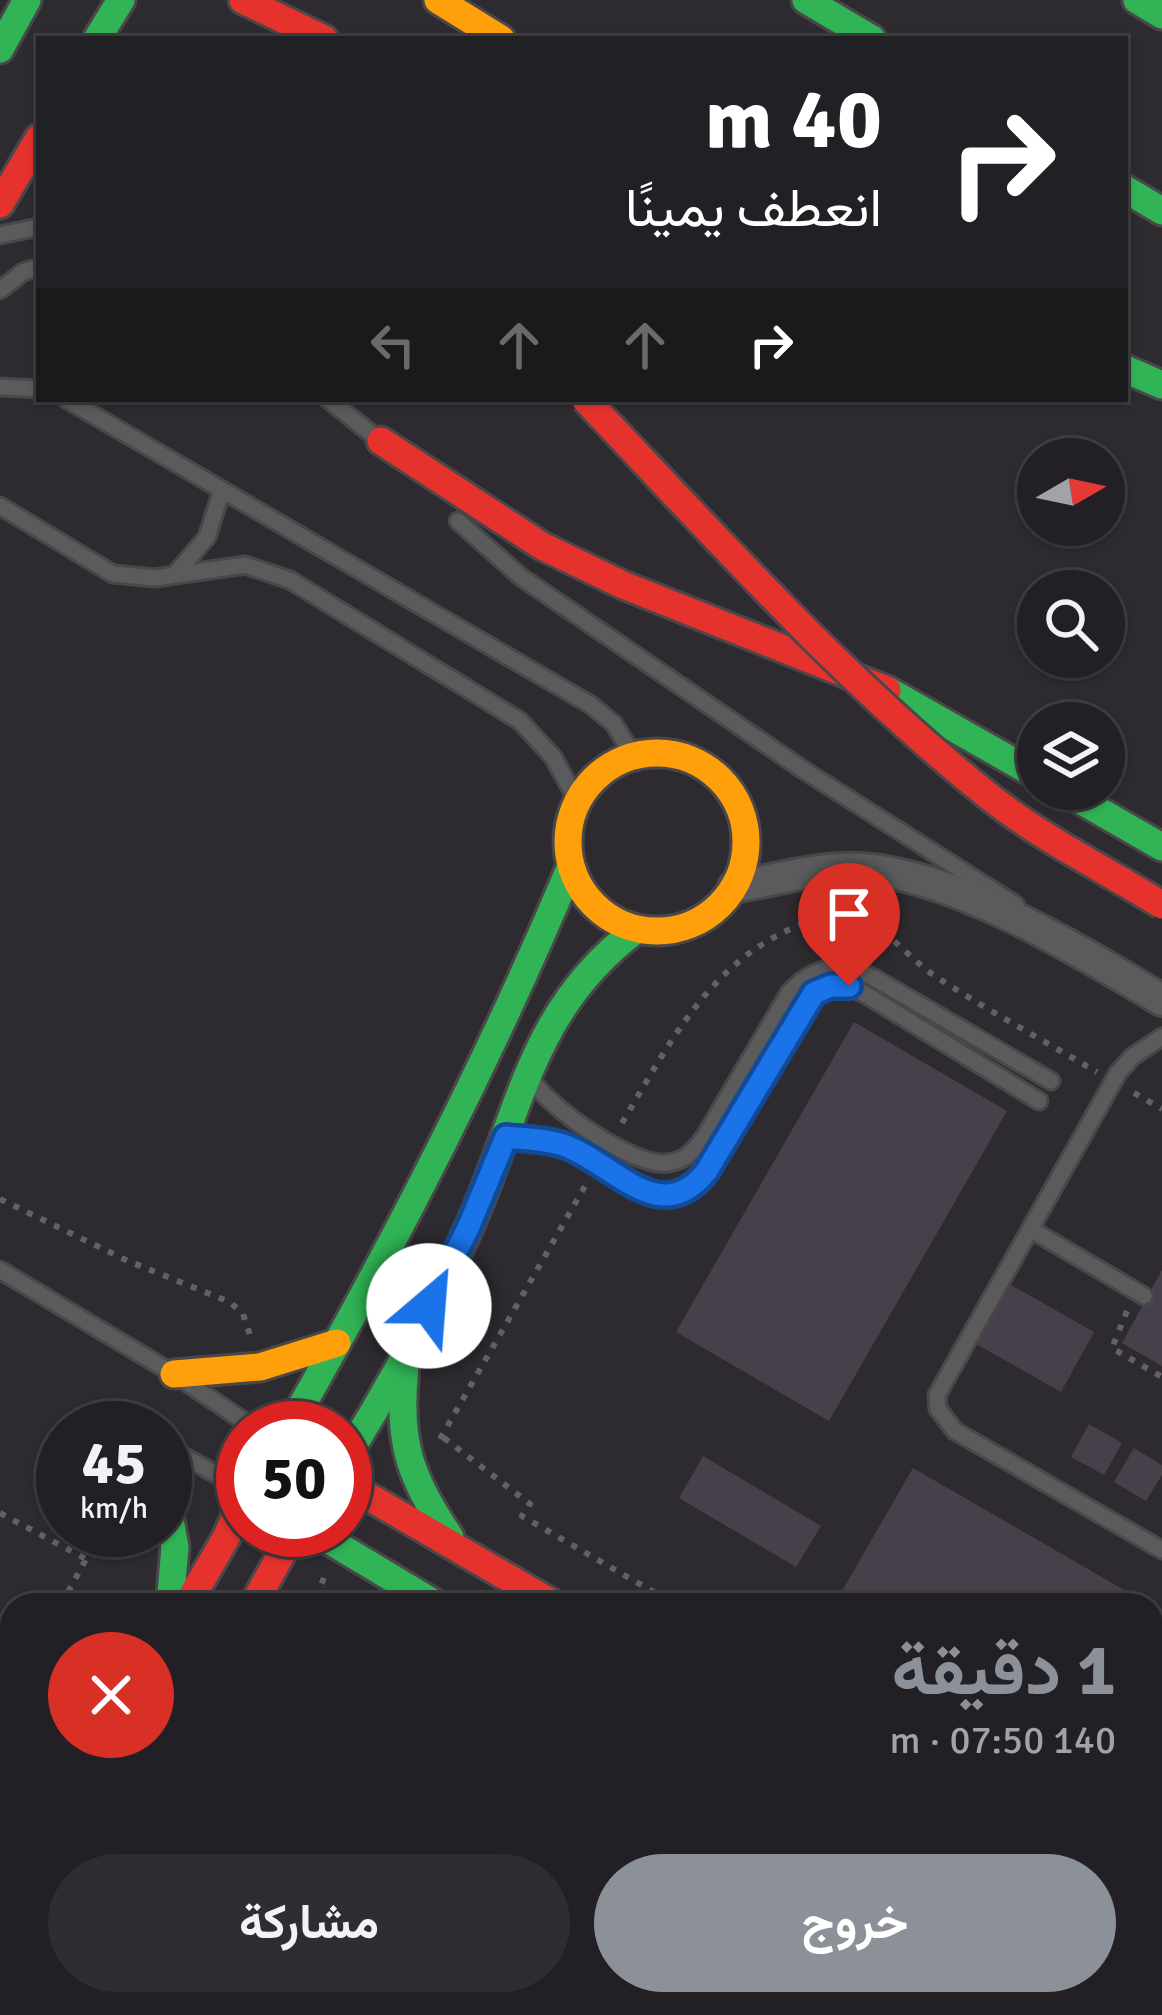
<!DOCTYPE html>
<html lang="ar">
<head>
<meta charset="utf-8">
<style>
  :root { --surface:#222024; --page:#2e2d31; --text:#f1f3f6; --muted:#a2a3a6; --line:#3f3e41; --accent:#8c9099 }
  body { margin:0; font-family:Signika,Vazirmatn,sans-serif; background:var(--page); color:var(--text); direction:rtl; height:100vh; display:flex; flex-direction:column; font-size:45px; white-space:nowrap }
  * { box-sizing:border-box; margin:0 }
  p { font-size:39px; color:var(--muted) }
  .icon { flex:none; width:66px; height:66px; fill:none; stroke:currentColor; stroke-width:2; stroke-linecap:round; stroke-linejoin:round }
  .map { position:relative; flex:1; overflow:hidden; direction:ltr }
  .details { position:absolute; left:0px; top:1593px; width:1164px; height:423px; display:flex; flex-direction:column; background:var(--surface); border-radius:36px 36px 0 0; box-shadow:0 3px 9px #0004,0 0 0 3px var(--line); direction:rtl }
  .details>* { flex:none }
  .hud { position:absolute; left:36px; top:36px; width:1092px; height:366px; border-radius:0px; box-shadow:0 3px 9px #0004,0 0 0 3px var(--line); direction:rtl; background:#202124; color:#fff; overflow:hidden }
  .needle { width:78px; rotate:81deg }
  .buttons { position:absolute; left:1017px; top:438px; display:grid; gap:24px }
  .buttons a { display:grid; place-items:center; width:108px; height:108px; border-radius:50%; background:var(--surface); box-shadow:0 3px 9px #0004,0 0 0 3px var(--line); font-size:60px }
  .speed { position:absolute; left:36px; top:1401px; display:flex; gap:24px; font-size:60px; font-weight:700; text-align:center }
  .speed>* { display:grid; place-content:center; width:156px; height:156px; border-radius:50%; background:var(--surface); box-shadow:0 3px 9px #0004,0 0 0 3px var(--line); line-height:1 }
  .speed small { font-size:30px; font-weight:400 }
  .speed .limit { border:18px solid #d22; background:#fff; color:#111 }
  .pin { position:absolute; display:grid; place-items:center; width:102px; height:102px; color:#fff; margin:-123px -51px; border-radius:50% 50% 50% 0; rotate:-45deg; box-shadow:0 0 12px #0007 }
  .pin .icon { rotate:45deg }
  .me { position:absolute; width:132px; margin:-66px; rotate:27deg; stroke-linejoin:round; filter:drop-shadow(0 0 9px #0008) }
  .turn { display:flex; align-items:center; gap:42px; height:252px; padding:0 48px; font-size:54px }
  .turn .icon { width:156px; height:156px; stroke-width:2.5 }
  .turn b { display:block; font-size:84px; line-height:102px }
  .lanes { display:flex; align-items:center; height:114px; padding:0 48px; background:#0003; justify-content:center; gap:60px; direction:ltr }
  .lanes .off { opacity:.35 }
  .round { display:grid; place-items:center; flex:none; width:126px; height:126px; border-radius:63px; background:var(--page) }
  .head { display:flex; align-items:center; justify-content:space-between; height:204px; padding:0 48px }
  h1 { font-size:72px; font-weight:700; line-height:90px; color:var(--accent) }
  .cta { display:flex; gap:24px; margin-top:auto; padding:24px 48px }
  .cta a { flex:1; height:138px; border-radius:72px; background:var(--accent); color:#fff; font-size:48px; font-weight:700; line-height:138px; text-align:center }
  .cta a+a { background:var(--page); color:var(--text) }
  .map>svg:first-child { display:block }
  .building { fill:#47404a }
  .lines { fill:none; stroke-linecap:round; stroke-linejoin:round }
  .lane-casing { stroke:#49474a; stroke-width:21 }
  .street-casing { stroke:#49474a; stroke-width:36 }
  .fast-casing { stroke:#49474a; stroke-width:33 }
  .slow-casing { stroke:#49474a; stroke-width:33 }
  .jam-casing { stroke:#49474a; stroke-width:33 }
  .path { stroke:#636163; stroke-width:6; stroke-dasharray:6 9; stroke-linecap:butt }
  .lane { stroke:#5c5b5c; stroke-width:15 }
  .street { stroke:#5c5b5c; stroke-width:30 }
  .fast { stroke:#30b455; stroke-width:27 }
  .slow { stroke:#ff9f0a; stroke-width:27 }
  .jam { stroke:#e5322d; stroke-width:27 }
  .jam-bridge-casing { stroke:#49474a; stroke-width:33; stroke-linecap:butt }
  .jam-bridge { stroke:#e5322d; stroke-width:27 }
  .route-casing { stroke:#114b97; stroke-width:30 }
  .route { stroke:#1a73e8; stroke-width:21 }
</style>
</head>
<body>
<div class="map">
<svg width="1162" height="2015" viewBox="0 0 1162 2015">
  <rect width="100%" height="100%" fill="#2e2b30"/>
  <path class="building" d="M 854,1022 L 1007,1111 L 829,1421 L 676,1332 Z
    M 1162,1270 L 1162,1366 L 1122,1343 Z
    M 1004,1281 L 1094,1332 L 1061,1392 L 971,1341 Z
    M 1089,1424 L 1122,1443 L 1104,1475 L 1071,1457 Z
    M 1134,1448 L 1162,1465 L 1162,1475 L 1146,1501 L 1114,1482 Z
    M 703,1456 L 821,1526 L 796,1567 L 679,1498 Z
    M 913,1468 L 1150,1605 L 834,1605 Z
    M 1152,1606 L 1162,1612 L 1162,1746 L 1152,1764 Z"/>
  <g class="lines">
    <defs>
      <path id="lane" d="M 0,235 L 39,227
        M 0,290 L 23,272 L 39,267
        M 0,387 L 39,389
        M 66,399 L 591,705 L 614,724 L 633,755
        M 328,399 L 374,436
        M 0,506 L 113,574 L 155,578 L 245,565 L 290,580 L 520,721 L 553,757 L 577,800
        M 458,521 L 521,577 L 805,771 L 1016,905
        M 177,572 L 207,537 L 222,490
        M 1162,1037 L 1132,1057 L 1118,1073 L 937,1395 L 938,1409 L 955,1431 L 1162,1550
        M 531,1079 C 549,1108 633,1167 667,1163 C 686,1161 695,1150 705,1136 L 789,993 C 814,966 841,960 874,978 L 1051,1081
        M 508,1137 C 527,1139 547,1139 565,1146 C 614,1164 660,1229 706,1172 L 802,1007 C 821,985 839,981 865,994 L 1039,1101
        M 1032,1230 L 1144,1296
        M 0,1270 L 174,1374 L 254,1428
        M 165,1446 L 243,1489
        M 0,1812 L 12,1797"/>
      <path id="street" d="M 734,887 C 774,880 820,867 861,869 C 954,874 1082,952 1162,1000"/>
      <path id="fast" d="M 806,0 L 872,39
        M 1137,0 L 1162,15
        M 97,39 L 121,0
        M 0,49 L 27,0
        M 1125,189 L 1162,211
        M 1125,369 L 1162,385
        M 887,690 L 1038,776
        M 1061,789 L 1162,847
        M 405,1367 C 397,1440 409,1477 450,1537
        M 131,1427 L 131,1428
        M 289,1428 C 393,1247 490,1059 571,866
        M 345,1459 C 392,1384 434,1306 470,1225 C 521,1111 530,1009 637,929
        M 165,1493 L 175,1547 L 170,1605
        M 312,1530 L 437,1605
        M 1110,2004 L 1129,2015"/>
      <path id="slow" d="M 438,0 L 501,39
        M568 842a89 89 0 1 1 178 0a89 89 0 1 1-178 0Z
        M 174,1374 L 260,1367 L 337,1343
        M 0,1911 L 12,1892
        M 33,2015 L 39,2004"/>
      <path id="jam" d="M 243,0 L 324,39
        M 0,204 L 39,138
        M 381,441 L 542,546 L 623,585 L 887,690
        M 345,1483 L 555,1605
        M 187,1605 L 227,1536 L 243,1499
        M 253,1605 L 295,1530
        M 1152,1949 L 1162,1955"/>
    </defs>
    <use href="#lane" class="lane-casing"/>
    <use href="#street" class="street-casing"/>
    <use href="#fast" class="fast-casing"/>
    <use href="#slow" class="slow-casing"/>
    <use href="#jam" class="jam-casing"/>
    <path class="path" d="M 1134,1093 L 1162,1109
      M 622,1123 C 668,1046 708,964 795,927 C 816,918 834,911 857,918 C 888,928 911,961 938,978 C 989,1011 1044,1041 1097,1072
      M 0,1199 L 128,1261 L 230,1302 L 243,1314 L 250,1335
      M 1127,1311 L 1112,1348 L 1162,1377
      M 444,1438 L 530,1504 L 522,1516 L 676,1605
      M 440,1439 L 588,1181
      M 0,1513 L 86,1559 L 136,1536
      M 324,1578 L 318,1592 L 328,1605
      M 61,1605 L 86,1559
      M 0,1686 L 5,1678 L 12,1681
      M 1152,1881 L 1162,1886"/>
    <use href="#lane" class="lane"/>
    <use href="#street" class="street"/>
    <use href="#fast" class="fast"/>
    <use href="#slow" class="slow"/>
    <use href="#jam" class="jam"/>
    <defs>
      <path id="jam-bridge" d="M 585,399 C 715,536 843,680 991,798 C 1043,839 1106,870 1162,905"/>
    </defs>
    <use href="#jam-bridge" class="jam-bridge-casing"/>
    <use href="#jam-bridge" class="jam-bridge"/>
  </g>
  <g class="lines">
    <defs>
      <path id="route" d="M 429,1306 L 469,1226 L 506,1137 C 525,1139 545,1139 563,1145 C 613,1162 659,1230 706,1172 L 814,993 L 831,986 L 849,986"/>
    </defs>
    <use href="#route" class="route-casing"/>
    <use href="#route" class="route"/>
  </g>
</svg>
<div class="buttons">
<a><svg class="needle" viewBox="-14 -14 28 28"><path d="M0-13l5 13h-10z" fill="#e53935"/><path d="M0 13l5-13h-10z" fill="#a2a3a6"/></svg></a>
<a><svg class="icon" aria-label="search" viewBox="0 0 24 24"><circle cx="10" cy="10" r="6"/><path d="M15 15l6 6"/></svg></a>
<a><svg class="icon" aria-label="layers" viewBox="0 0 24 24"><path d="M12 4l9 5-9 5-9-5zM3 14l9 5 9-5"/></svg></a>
</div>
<div class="speed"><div>45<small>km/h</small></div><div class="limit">50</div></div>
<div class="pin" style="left:849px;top:986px;background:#d93025"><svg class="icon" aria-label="arrive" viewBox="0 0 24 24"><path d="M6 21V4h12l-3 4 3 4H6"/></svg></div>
<svg class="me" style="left:429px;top:1306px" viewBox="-20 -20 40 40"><circle r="19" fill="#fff"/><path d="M0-13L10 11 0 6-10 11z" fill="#1a73e8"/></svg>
<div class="hud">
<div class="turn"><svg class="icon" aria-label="right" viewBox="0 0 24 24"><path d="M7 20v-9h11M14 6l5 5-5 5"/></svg><div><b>40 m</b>انعطف يمينًا</div></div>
<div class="lanes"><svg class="icon off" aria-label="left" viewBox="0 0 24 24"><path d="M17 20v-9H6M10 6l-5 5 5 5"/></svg><svg class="icon off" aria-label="ahead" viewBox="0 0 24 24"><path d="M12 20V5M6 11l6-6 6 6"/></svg><svg class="icon off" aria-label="ahead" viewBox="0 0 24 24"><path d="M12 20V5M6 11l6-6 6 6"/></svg><svg class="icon" aria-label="right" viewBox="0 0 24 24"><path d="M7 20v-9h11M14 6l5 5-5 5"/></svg></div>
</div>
<section class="details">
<div class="head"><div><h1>1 دقيقة</h1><p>140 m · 07:50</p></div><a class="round" style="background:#d93025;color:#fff"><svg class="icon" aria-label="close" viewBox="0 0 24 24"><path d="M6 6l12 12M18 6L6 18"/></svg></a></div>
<div class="cta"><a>خروج</a><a>مشاركة</a></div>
</section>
</div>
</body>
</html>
